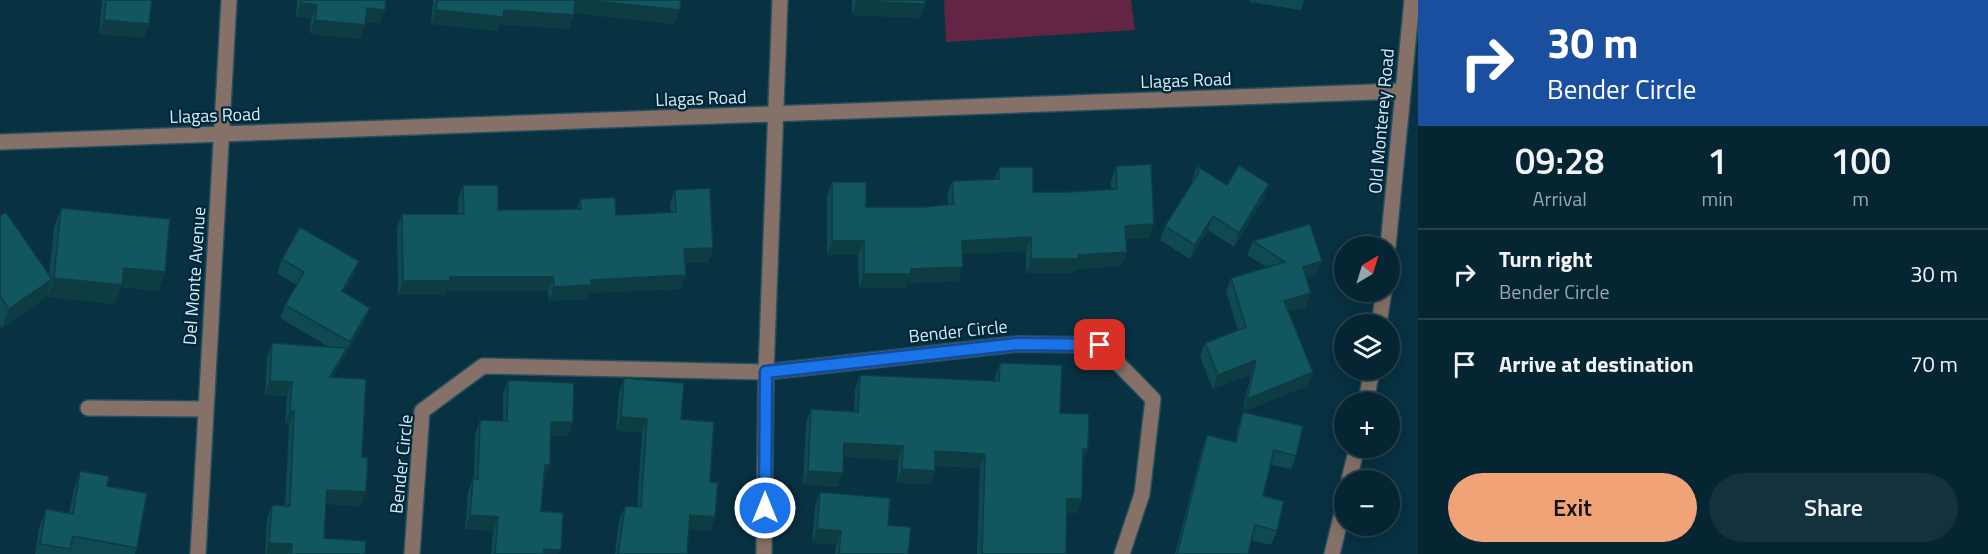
<!DOCTYPE html>
<html lang="en">
<head>
<meta charset="utf-8">
<style>
  :root { --surface:#062532; --page:#14313e; --text:#f1f3f6; --muted:#98a5ac; --line:#27424d; --accent:#efa377 }
  body { margin:0; font-family:"Titillium Web",sans-serif; background:var(--page); color:var(--text); height:100vh; display:flex; flex-direction:column; font-size:22px; white-space:nowrap }
  * { box-sizing:border-box; margin:0 }
  p { font-size:20px; color:var(--muted) }
  .icon { flex:none; width:33px; height:33px; fill:none; stroke:currentColor; stroke-width:2; stroke-linecap:round; stroke-linejoin:round }
  .map { position:relative; flex:1; overflow:hidden }
  .details { display:flex; flex-direction:column; background:var(--surface); width:570px }
  .details>* { flex:none }
  .guide { background:#1a4fa0; color:#fff; overflow:hidden }
  .needle { width:39px; rotate:38deg }
  .fabs { position:absolute; left:1334px; top:236px; display:grid; gap:12px }
  .fabs a { display:grid; place-items:center; width:66px; height:66px; border-radius:50%; background:var(--surface); box-shadow:0 3px 15px #0003,0 0 0 2px var(--line); font-size:30px }
  .pin { position:absolute; display:grid; place-items:center; width:51px; height:51px; color:#fff; margin:-26px; border-radius:12px; box-shadow:0 3px 9px #0006 }
  .me { position:absolute; width:66px; margin:-33px; rotate:0deg; stroke-linejoin:round; filter:drop-shadow(0 0 4px #0008) }
  .turn { display:flex; align-items:center; gap:21px; height:126px; padding:0 30px; font-size:27px }
  .turn .icon { width:78px; height:78px; stroke-width:2.5 }
  .turn b { display:block; font-size:42px; line-height:51px }
  .eta { display:flex; justify-content:space-evenly; align-items:center; height:102px; text-align:center }
  .eta b { font-size:36px; font-weight:600; line-height:42px }
  .action { display:flex; gap:12px; margin-top:auto; padding:12px 30px }
  .action a { flex:1; height:69px; border-radius:36px; background:var(--accent); color:#111; font-size:24px; font-weight:600; line-height:69px; text-align:center }
  .action a+a { background:var(--page); color:var(--text) }
  ul { padding:0; list-style:none }
  li { display:flex; align-items:center; gap:18px; height:90px; padding:0 30px; border-top:2px solid var(--line) }
  li div { flex:1 }
  li b { display:block; font-size:22px }
  li em { font-style:normal }
  main { display:flex; flex:1; min-height:0 }
  .map>svg:first-child { display:block }
  .green { fill:#642545 }
  .lines { fill:none; stroke-linecap:round; stroke-linejoin:round }
  .minor-casing { stroke:#284f5f; stroke-width:18 }
  .minor { stroke:#857167; stroke-width:15 }
  .wall { fill:#0f4a53 }
  .shaded-wall { fill:#0d3c43 }
  .building { fill:#125660; stroke:#0d3c43; stroke-width:1.5 }
  .route-casing { stroke:#114b97; stroke-width:15 }
  .route { stroke:#1a73e8; stroke-width:10 }
  .labels { text-anchor:middle; dominant-baseline:central; stroke-width:4.5; stroke-linejoin:round; paint-order:stroke }
  .street-label { font-size:18px; fill:#d2ecfa; stroke:#002737 }
</style>
</head>
<body>
<main>
<div class="map">
<svg width="1418" height="554" viewBox="0 0 1418 554">
  <rect width="100%" height="100%" fill="#083142"/>
  <path class="green" d="M 944,0 L 1131,0 L 1135,30 L 946,42 Z"/>
  <g class="lines">
    <defs>
      <path id="minor" d="M 0,142 L 1402,91
        M 1388,246 L 1412,0
        M 1379,324 L 1384,291
        M 1366,402 L 1372,369
        M 88,408 L 205,409
        M 1349,480 L 1357,447
        M 198,554 L 229,0
        M 412,554 L 422,411 L 483,366 L 766,372 L 1018,344 L 1100,345 L 1153,399 L 1142,494 L 1122,554
        M 764,554 L 766,372 L 780,0
        M 1332,554 L 1344,505"/>
    </defs>
    <use href="#minor" class="minor-casing"/>
    <use href="#minor" class="minor"/>
  </g>
  <path class="wall" d="M 102,0 L 152,0 L 144,38 L 99,34 Z
    M 297,0 L 386,0 L 380,23 L 366,22 L 360,39 L 310,34 L 311,19 L 296,17 Z
    M 433,0 L 681,0 L 680,10 L 674,24 L 574,13 L 569,29 L 500,24 L 498,31 L 431,24 Z
    M 852,0 L 925,0 L 925,4 L 920,18 L 852,15 Z
    M 1250,0 L 1304,0 L 1301,10 L 1249,2 Z
    M 1116,166 L 1149,238 L 1126,239 L 1127,252 L 1121,266 L 1075,269 L 1073,273 L 1026,273 L 1026,251 L 962,254 L 963,267 L 958,281 L 907,283 L 906,288 L 859,288 L 858,255 L 827,255 L 827,196 L 832,182 L 866,207 L 923,207 L 948,205 L 947,195 L 952,181 L 995,179 L 999,167 L 1033,192 L 1067,192 L 1111,189 L 1111,180 Z
    M 1197,166 L 1227,185 L 1264,198 L 1234,247 L 1208,230 L 1190,259 L 1160,240 L 1165,226 L 1192,182 L 1192,180 Z
    M 463,185 L 498,210 L 577,209 L 580,199 L 616,215 L 671,213 L 670,204 L 675,190 L 713,248 L 708,262 L 685,263 L 686,275 L 681,289 L 588,293 L 586,299 L 549,301 L 548,291 L 446,291 L 445,295 L 398,295 L 397,228 L 402,214 L 458,214 L 458,199 Z
    M 61,208 L 165,272 L 158,291 L 121,287 L 115,304 L 47,297 L 48,290 L 45,298 L 2,328 L 0,325 L 0,216 L 49,276 L 54,227 Z
    M 1253,241 L 1317,275 L 1307,278 L 1306,307 L 1288,312 L 1313,372 L 1307,386 L 1242,412 L 1251,374 L 1213,389 L 1200,357 L 1205,343 L 1238,330 L 1226,291 L 1231,278 L 1267,267 L 1247,255 Z
    M 282,259 L 354,275 L 344,292 L 365,322 L 345,356 L 344,355 L 342,361 L 333,377 L 362,457 L 361,506 L 326,504 L 324,538 L 365,554 L 265,554 L 267,519 L 272,505 L 285,506 L 289,425 L 285,425 L 287,396 L 265,395 L 267,357 L 272,343 L 329,347 L 280,318 L 285,305 L 297,285 L 277,273 Z
    M 1000,363 L 1060,413 L 1083,463 L 1082,499 L 1077,513 L 1067,513 L 1066,554 L 977,554 L 980,468 L 935,466 L 935,471 L 930,484 L 897,483 L 898,460 L 843,457 L 838,487 L 803,485 L 806,423 L 811,409 L 854,412 L 855,389 L 860,375 L 995,381 L 995,377 Z
    M 624,378 L 681,419 L 710,482 L 715,517 L 710,531 L 689,529 L 687,554 L 615,554 L 619,520 L 625,506 L 637,507 L 642,432 L 616,431 L 619,392 Z
    M 508,380 L 573,422 L 568,436 L 551,436 L 545,479 L 544,479 L 541,511 L 559,554 L 491,554 L 493,531 L 465,529 L 468,492 L 473,478 L 474,478 L 475,434 L 480,420 L 503,421 L 503,394 Z
    M 1243,412 L 1296,456 L 1291,469 L 1271,465 L 1263,496 L 1277,531 L 1271,545 L 1251,540 L 1248,554 L 1175,554 L 1202,449 L 1207,435 L 1235,442 L 1238,426 Z
    M 80,471 L 107,486 L 137,548 L 135,554 L 35,554 L 39,528 L 46,509 L 69,513 L 74,489 Z
    M 820,492 L 888,525 L 908,554 L 835,554 L 836,545 L 812,543 L 815,506 Z"/>
  <path class="shaded-wall" d="M 575,0 L 584,0 L 680,10 L 674,24 L 570,13 Z
    M 857,1 L 925,4 L 920,18 L 852,15 Z
    M 301,3 L 317,5 L 311,19 L 296,17 Z
    M 367,8 L 385,10 L 380,23 L 362,22 Z
    M 436,10 L 504,10 L 574,15 L 569,29 L 500,24 L 498,31 L 431,24 Z
    M 104,20 L 149,24 L 144,38 L 99,34 Z
    M 315,20 L 365,25 L 360,39 L 310,34 Z
    M 1269,184 L 1264,198 L 1234,247 L 1239,233 Z
    M 1213,216 L 1208,230 L 1190,259 L 1195,245 Z
    M 1154,224 L 1149,238 L 1120,239 L 1125,226 Z
    M 1031,237 L 1026,251 L 957,254 L 962,241 Z
    M 832,241 L 864,241 L 858,255 L 827,255 Z
    M 713,248 L 708,262 L 679,263 L 684,249 Z
    M 1127,252 L 1121,266 L 1075,269 L 1073,273 L 1026,273 L 1031,259 L 1078,255 Z
    M 359,261 L 354,275 L 337,305 L 342,291 Z
    M 1322,261 L 1317,275 L 1298,281 L 1303,267 Z
    M 963,267 L 958,281 L 907,283 L 906,288 L 859,288 L 864,274 L 911,269 Z
    M 124,268 L 165,272 L 158,291 L 121,287 L 115,304 L 47,297 L 54,278 Z
    M 686,275 L 681,289 L 588,293 L 586,299 L 549,301 L 554,287 L 591,280 Z
    M 450,277 L 553,277 L 548,291 L 446,291 L 445,295 L 398,295 L 403,281 Z
    M 52,279 L 45,298 L 2,328 L 9,309 Z
    M 1311,293 L 1306,307 L 1279,315 L 1284,301 Z
    M 370,308 L 365,322 L 345,356 L 350,342 Z
    M 347,348 L 342,361 L 325,391 L 330,377 Z
    M 1256,360 L 1251,374 L 1213,389 L 1218,375 Z
    M 1313,372 L 1307,386 L 1242,412 L 1247,399 Z
    M 270,381 L 292,382 L 287,396 L 265,395 Z
    M 290,411 L 294,411 L 289,425 L 285,425 Z
    M 621,417 L 647,419 L 642,432 L 616,431 Z
    M 551,422 L 573,422 L 568,436 L 546,435 Z
    M 844,443 L 903,446 L 898,460 L 839,457 Z
    M 1083,449 L 1088,449 L 1083,463 L 1078,463 Z
    M 935,451 L 985,454 L 980,468 L 930,465 Z
    M 545,465 L 550,465 L 545,479 L 540,479 Z
    M 902,469 L 935,471 L 930,484 L 897,483 Z
    M 808,471 L 843,473 L 838,487 L 803,485 Z
    M 327,490 L 366,492 L 361,506 L 322,504 Z
    M 1067,499 L 1082,499 L 1077,513 L 1062,513 Z
    M 470,515 L 498,517 L 493,531 L 465,529 Z
    M 690,515 L 715,517 L 710,531 L 685,529 Z
    M 817,529 L 841,531 L 836,545 L 812,543 Z
    M 269,543 L 292,544 L 288,554 L 266,554 Z
    M 544,549 L 561,550 L 559,554 L 542,554 Z"/>
  <path class="building" d="M 106,0 L 152,0 L 149,24 L 104,20 Z
    M 301,0 L 386,0 L 385,10 L 367,8 L 365,25 L 315,20 L 317,5 L 301,3 Z
    M 437,0 L 575,0 L 574,15 L 504,10 L 503,17 L 436,10 Z
    M 584,0 L 681,0 L 680,10 Z
    M 857,0 L 925,0 L 925,4 L 857,1 Z
    M 1151,164 L 1154,224 L 1125,226 L 1127,252 L 1078,255 L 1078,259 L 1031,259 L 1031,237 L 962,241 L 963,267 L 911,269 L 911,274 L 864,274 L 864,241 L 832,241 L 832,182 L 866,182 L 866,207 L 923,207 L 954,204 L 952,181 L 999,179 L 999,167 L 1033,167 L 1033,192 L 1067,192 L 1117,189 L 1116,166 Z
    M 1239,165 L 1269,184 L 1239,233 L 1213,216 L 1195,245 L 1165,226 L 1199,172 L 1197,166 L 1227,185 Z
    M 463,185 L 498,185 L 498,210 L 581,209 L 580,199 L 615,197 L 616,215 L 676,212 L 675,190 L 710,188 L 713,248 L 684,249 L 686,275 L 591,280 L 591,285 L 554,287 L 553,277 L 450,277 L 450,281 L 403,281 L 402,214 L 464,214 Z
    M 61,208 L 170,219 L 165,272 L 124,268 L 122,285 L 54,278 Z
    M 6,212 L 52,279 L 9,309 L 0,296 L 0,216 Z
    M 1310,224 L 1322,261 L 1303,267 L 1311,293 L 1284,301 L 1313,372 L 1247,399 L 1256,360 L 1218,375 L 1205,343 L 1246,327 L 1231,278 L 1285,262 L 1253,241 Z
    M 300,227 L 359,261 L 342,291 L 370,308 L 350,342 L 285,305 L 304,272 L 282,259 Z
    M 272,343 L 347,348 L 330,377 L 366,379 L 362,457 L 368,457 L 366,492 L 327,490 L 324,538 L 366,541 L 365,554 L 291,554 L 292,544 L 269,543 L 272,505 L 290,506 L 294,411 L 290,411 L 292,382 L 270,381 Z
    M 1000,363 L 1062,365 L 1060,413 L 1089,414 L 1088,449 L 1083,449 L 1082,499 L 1067,499 L 1066,554 L 982,554 L 985,454 L 935,451 L 935,471 L 902,469 L 903,446 L 844,443 L 843,473 L 808,471 L 811,409 L 858,412 L 860,375 L 999,381 Z
    M 624,378 L 684,383 L 681,419 L 714,422 L 710,482 L 718,483 L 715,517 L 690,515 L 687,554 L 618,554 L 625,506 L 641,507 L 647,419 L 621,417 Z
    M 508,380 L 574,383 L 573,422 L 551,422 L 550,465 L 545,465 L 541,511 L 563,513 L 561,550 L 544,549 L 544,554 L 495,554 L 498,517 L 470,515 L 473,478 L 478,479 L 480,420 L 507,421 Z
    M 1243,412 L 1303,426 L 1296,456 L 1274,450 L 1263,496 L 1284,501 L 1277,531 L 1255,525 L 1248,554 L 1177,554 L 1207,435 L 1236,442 Z
    M 80,471 L 109,476 L 107,486 L 147,493 L 137,548 L 73,536 L 70,549 L 40,544 L 46,509 L 73,514 Z
    M 820,492 L 890,498 L 888,525 L 911,527 L 908,554 L 839,554 L 841,531 L 817,529 Z"/>
  <g class="lines">
    <defs>
      <path id="route" d="M 765,508 L 766,372 L 1018,344 L 1100,345"/>
    </defs>
    <use href="#route" class="route-casing"/>
    <use href="#route" class="route"/>
  </g>
  <g class="labels">
    <g class="street-label">
      <text transform="translate(1186 80) rotate(-2)">Llagas Road</text>
      <text transform="translate(701 98) rotate(-2)">Llagas Road</text>
      <text transform="translate(215 115) rotate(-2)">Llagas Road</text>
      <text transform="translate(1381 121) rotate(-85)">Old Monterey Road</text>
      <text transform="translate(194 276) rotate(-86)">Del Monte Avenue</text>
      <text transform="translate(958 331) rotate(-6)">Bender Circle</text>
      <text transform="translate(401 464) rotate(-84)">Bender Circle</text>
    </g>
  </g>
</svg>
<div class="fabs">
<a><svg class="needle" viewBox="-14 -14 28 28"><path d="M0-13l5 13h-10z" fill="#e53935"/><path d="M0 13l5-13h-10z" fill="#98a5ac"/></svg></a>
<a><svg class="icon" aria-label="layers" viewBox="0 0 24 24"><path d="M12 4l9 5-9 5-9-5zM3 14l9 5 9-5"/></svg></a>
<a>+</a>
<a>−</a>
</div>
<div class="pin" style="left:1100px;top:345px;background:#d93025"><svg class="icon" aria-label="arrive" viewBox="0 0 24 24"><path d="M6 21V4h12l-3 4 3 4H6"/></svg></div>
<svg class="me" style="left:765px;top:508px" viewBox="-20 -20 40 40"><circle r="17" fill="#1a73e8" stroke="#fff" stroke-width="3"/><path d="M0-11L8 9 0 5-8 9z" fill="#fff"/></svg>
</div>
<section class="details">
<div class="guide">
<div class="turn"><svg class="icon" aria-label="right" viewBox="0 0 24 24"><path d="M7 20v-9h11M14 6l5 5-5 5"/></svg><div><b>30 m</b>Bender Circle</div></div>
</div>
<div class="eta">
<div><b>09:28</b><p>Arrival</p></div>
<div><b>1</b><p>min</p></div>
<div><b>100</b><p>m</p></div>
</div>
<ul>
<li><svg class="icon" aria-label="right" viewBox="0 0 24 24"><path d="M7 20v-9h11M14 6l5 5-5 5"/></svg><div><b>Turn right</b><p>Bender Circle</p></div><em>30 m</em></li>
<li><svg class="icon" aria-label="arrive" viewBox="0 0 24 24"><path d="M6 21V4h12l-3 4 3 4H6"/></svg><div><b>Arrive at destination</b></div><em>70 m</em></li>
</ul>
<div class="action"><a>Exit</a><a>Share</a></div>
</section>
</main>
</body>
</html>
